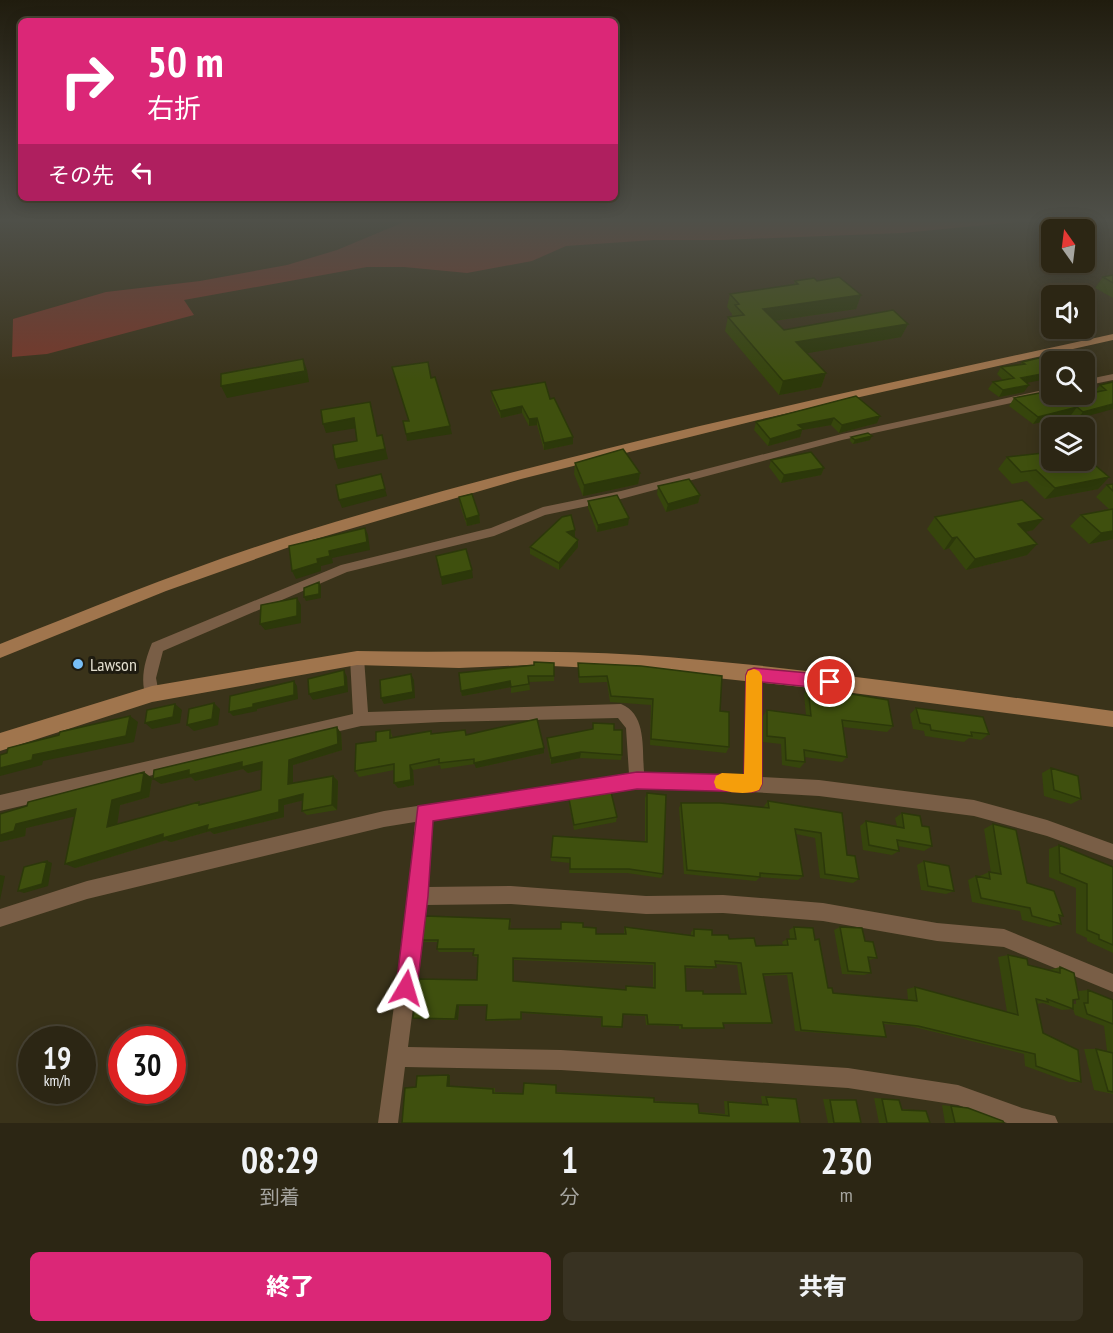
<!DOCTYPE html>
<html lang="ja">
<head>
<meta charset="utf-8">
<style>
  :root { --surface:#2c2614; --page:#383222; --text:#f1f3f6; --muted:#a6a5a0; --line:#484334; --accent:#db2777 }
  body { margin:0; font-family:"PT Sans Narrow","Noto Sans JP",sans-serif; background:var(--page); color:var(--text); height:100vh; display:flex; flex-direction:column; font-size:22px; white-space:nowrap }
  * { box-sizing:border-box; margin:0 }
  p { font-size:20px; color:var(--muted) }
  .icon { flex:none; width:33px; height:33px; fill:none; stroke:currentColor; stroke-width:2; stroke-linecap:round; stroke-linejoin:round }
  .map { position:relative; height:1123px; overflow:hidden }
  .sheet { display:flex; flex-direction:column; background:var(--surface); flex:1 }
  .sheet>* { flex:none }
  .banner { position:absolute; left:18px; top:18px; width:600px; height:183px; border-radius:9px; box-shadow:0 3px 15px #0003,0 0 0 2px var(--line); background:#db2777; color:#fff; overflow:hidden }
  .needle { width:39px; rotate:346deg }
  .buttons { position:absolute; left:1041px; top:219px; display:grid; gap:12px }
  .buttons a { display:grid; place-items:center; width:54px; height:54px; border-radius:9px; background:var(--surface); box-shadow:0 3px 15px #0003,0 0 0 2px var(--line); font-size:30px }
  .speed { position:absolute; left:18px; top:1026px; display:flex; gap:12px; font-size:30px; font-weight:700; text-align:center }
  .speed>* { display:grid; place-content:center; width:78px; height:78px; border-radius:50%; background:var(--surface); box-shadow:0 3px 15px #0003,0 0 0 2px var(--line); line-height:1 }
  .speed small { font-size:15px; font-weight:400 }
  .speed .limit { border:9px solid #d22; background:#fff; color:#111 }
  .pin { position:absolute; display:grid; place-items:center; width:51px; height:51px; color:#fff; margin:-26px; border:3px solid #fff; border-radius:50%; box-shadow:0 2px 6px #0007 }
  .me { position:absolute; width:66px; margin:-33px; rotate:7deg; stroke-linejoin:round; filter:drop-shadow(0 0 4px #0008) }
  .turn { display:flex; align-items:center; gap:21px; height:126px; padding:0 30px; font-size:27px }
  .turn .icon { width:78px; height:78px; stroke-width:2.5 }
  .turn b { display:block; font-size:42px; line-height:51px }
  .then { display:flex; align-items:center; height:57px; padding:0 30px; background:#0003; gap:12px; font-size:22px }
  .eta { display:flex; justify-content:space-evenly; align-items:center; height:102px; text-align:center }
  .eta b { font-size:36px; font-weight:800; line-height:42px }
  .primary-button { display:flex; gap:12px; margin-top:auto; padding:12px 30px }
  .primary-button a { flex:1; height:69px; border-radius:9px; background:var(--accent); color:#fff; font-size:24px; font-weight:800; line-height:69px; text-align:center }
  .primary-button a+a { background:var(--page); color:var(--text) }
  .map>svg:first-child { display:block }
  .green { fill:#773729 }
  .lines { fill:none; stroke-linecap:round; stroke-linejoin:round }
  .street { fill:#795e46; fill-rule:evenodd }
  .secondary { fill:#a0754d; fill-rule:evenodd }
  .wall { fill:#36450c; fill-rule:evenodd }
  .shaded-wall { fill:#2c380a }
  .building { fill:#3f500e; stroke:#2c380a; stroke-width:1.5; fill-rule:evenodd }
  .route { fill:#db2777; stroke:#8e194d; stroke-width:1.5 }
  .slow { fill:#f59e0b }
  .poi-dot { fill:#78bff7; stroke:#1e1b10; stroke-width:2 }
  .labels { text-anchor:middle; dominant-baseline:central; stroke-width:6; stroke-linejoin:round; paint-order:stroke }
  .poi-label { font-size:18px; fill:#e2decf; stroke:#1e1b10; text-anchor:start }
</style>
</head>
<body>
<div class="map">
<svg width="1113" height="1123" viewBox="0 0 1113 1123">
  <rect width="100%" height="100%" fill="#3a331a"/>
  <path class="green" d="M 404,222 L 1017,222 L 902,233 L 721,240 L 654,240 L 566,246 L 532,261 L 467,273 L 404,267 L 367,267 L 184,300 L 194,315 L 47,354 L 12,357 L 13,319 L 106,292 L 200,281 L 287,265 L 337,250 Z"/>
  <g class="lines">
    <path class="street" d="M 1113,374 L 1113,380 L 1084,386 L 1084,380 Z
      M 1052,388 L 1052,394 L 842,440 L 621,499 L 545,515 L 494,536 L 347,572 L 163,651 L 156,678 L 159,694 L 157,699 L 152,700 L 147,699 C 139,681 145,660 152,643 L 341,565 L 491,528 L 543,507 L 621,491 L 842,434 Z
      M 357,652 L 362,654 L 364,658 L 368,712 L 621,704 C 647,714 642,750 644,772 L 745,776 L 747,674 L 749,670 L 754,668 L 759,670 L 761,674 L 761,777 L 819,780 L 974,800 L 1047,820 L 1113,844 L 1113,860 L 1047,836 L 974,816 L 819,796 L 697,789 L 637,788 L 432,820 L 427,887 L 511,886 L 646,896 L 723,895 L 823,903 L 937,923 L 1004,929 L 1113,974 L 1113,992 L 1004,947 L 937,941 L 823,921 L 723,913 L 646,914 L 511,904 L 426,905 L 408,1047 L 561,1050 L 848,1068 L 958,1085 L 1022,1108 L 1055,1116 L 1058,1123 L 1007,1123 L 958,1105 L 848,1088 L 561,1070 L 405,1067 L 398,1123 L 378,1123 L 409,896 L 415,822 L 384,827 L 87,899 L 0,927 L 0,909 L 87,881 L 384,811 L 629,774 L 626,728 L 618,718 L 441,722 L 361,726 L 0,811 L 0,795 L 353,714 L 350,658 L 352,654 Z"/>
    <path class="secondary" d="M 1113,334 L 1113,340 L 758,420 L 521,479 L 295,545 L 166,591 L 0,658 L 0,644 C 96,606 191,567 289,536 C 559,452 837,395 1113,334 Z
      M 357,651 C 451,653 545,649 639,655 C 797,666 955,690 1113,711 L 1113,727 L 830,690 L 640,670 L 529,665 L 459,668 L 357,665 L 152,702 L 0,751 L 0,733 L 152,686 Z"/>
  </g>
  <path class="wall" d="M 1113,275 L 1113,298 L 1095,288 L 1103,277 Z
    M 795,281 L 817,281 L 861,295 L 856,309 L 774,321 L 784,330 L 908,324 L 901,337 L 807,353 L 826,373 L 821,387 L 779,395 L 725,331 L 728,317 L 732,317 L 732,314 L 727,307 L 730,294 L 794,284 Z
    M 1022,362 L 1052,366 L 1026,383 L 1024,392 L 999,397 L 988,389 L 993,382 L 1003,380 L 997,374 L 1001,367 L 1020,365 Z
    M 1113,382 L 1077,419 L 1071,415 L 1033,424 L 1009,406 L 1014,398 L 1053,401 L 1094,392 L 1100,385 Z
    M 491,391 L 550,399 L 573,444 L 544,450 L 537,425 L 529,426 L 522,413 L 501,418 L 492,399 Z
    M 856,396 L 877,423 L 839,433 L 831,425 L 802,430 L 800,437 L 768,446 L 754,430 L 756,422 Z
    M 851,437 L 870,440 L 853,444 L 850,441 Z
    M 1007,457 L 1109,477 L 1098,489 L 1045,499 L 1027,481 L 1012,484 L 998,469 Z
    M 771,460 L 824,468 L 821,475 L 781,483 L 769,467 Z
    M 575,463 L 640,473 L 638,484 L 583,496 L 574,474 Z
    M 1113,484 L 1113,539 L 1089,544 L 1070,526 L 1081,515 L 1109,509 L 1096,497 L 1107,485 Z
    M 658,486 L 700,495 L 698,503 L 666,512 L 657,494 Z
    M 459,497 L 479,515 L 480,523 L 467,526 L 460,505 Z
    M 588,501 L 628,525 L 597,532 L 588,508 Z
    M 935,517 L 1043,519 L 1033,530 L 1025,532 L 1037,544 L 1027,555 L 966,570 L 949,548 L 944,550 L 927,529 Z
    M 575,538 L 578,547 L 559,570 L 530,554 L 530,547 Z
    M 554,663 L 554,681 L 529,682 L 530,690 L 511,693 L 511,687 L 462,696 L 461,691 Z
    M 578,663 L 720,711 L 729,747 L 726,753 L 650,745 L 651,705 L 610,702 L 607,682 L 579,683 Z
    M 808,687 L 893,726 L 887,732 L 843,727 L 847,757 L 842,762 L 804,757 L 805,762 L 800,768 L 782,765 L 781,744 L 763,742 L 763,716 L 767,710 L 806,715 L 804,694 Z
    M 916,708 L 989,734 L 981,740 L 969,738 L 964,742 L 925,736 L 924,731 L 913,729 L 910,714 Z
    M 593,723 L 622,755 L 621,760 L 580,758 L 551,764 L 547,744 L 547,738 L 593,729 Z
    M 390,730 L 393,738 L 432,734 L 467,735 L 544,748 L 544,753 L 476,768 L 475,764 L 441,769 L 440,765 L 413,770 L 414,785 L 398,788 L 394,783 L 394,770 L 359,777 L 355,771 L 376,741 Z
    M 341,733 L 342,750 L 293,765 L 293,783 L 333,776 L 338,781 L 337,810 L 307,815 L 302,811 L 303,800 L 284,805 L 284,817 L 214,834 L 210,831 L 171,842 L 166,840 L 75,868 L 75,816 L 26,828 L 25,836 L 0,842 L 0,814 L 152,778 L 149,797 L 120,805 L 117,824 L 261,790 L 262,769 L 248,773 L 243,769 L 195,781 L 191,777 L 161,784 Z
    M 1051,768 L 1081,799 L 1071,804 L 1044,796 L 1042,773 Z
    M 647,793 L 663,874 L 661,878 L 627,873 L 569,873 L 570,863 L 551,861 L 551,857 L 645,841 L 645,798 Z
    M 569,799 L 617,817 L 616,822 L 574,830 L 569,804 Z
    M 768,801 L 842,813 L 847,855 L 859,879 L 853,883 L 820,878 L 815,838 L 796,834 L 803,876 L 798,880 L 760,877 L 756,881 L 684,874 L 679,808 L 681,803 L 765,808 L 764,806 Z
    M 902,813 L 922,826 L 932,846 L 924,851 L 898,846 L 899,851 L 892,855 L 863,850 L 860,826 L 866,821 L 897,826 L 895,818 Z
    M 993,824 L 1027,883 L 1063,916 L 1059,917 L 1061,924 L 1050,927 L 1022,920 L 1020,911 L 972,902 L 968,880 L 976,876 L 980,877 L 980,876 L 989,872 L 991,873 L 984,829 Z
    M 1059,845 L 1113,867 L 1113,953 L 1087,941 L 1087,938 L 1076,933 L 1076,888 L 1049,877 L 1049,849 Z
    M 924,861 L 954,891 L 946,894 L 921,890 L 917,865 Z
    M 511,922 L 510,929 L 561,929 L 583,927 L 596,934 L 624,934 L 624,929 L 625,927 L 691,935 L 691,932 L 694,929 L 756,946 L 783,945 L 782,942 L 787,939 L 790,939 L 789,930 L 794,927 L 815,940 L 828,988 L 833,993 L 908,1000 L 907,989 L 915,987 L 1007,1012 L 998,957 L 1008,955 L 1028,965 L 1049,970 L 1060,967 L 1078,991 L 1088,990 L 1113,1000 L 1113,1094 L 1094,1090 L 1084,1049 L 1096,1049 L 1107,1051 L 1104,1026 L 1075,1015 L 1073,1009 L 1062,1010 L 1043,1003 L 1037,1004 L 1043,1033 L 1081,1082 L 1069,1082 L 1025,1066 L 1024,1054 L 910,1026 L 883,1024 L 886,1037 L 878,1037 L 795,1031 L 787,975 L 763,976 L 772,1023 L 767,1024 L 724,1024 L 724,1028 L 720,1029 L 679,1029 L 679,1026 L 646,1025 L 645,1016 L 623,1015 L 622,1027 L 621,1028 L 601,1027 L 601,1018 L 522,1013 L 522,1020 L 488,1021 L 486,1020 L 487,1006 L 459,1006 L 458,1020 L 417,1019 L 413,1018 L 477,980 L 478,957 L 475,957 L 473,955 L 473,952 L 439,952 L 437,949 L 438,942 L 424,942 L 421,940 ZM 514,960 L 653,965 L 653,987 L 626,986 L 625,990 L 514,981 ZM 715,964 L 737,965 L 741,994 L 703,994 L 686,991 L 685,968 L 712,969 L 716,967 ZM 1076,999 L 1076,1004 L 1073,1004 L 1073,1000 Z
    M 840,927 L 865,941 L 877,958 L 869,960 L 871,973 L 864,975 L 842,974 L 834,930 Z
    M 450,1075 L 450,1086 L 495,1088 L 495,1092 L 523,1093 L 525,1083 L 556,1085 L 556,1092 L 651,1097 L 654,1098 L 654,1101 L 695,1103 L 698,1104 L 699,1112 L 725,1114 L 724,1101 L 762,1104 L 761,1096 L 790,1098 L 796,1099 L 800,1123 L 416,1087 L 417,1076 Z
    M 874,1098 L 899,1100 L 901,1109 L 926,1111 L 930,1123 L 879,1123 Z
    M 823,1099 L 856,1100 L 861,1123 L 828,1123 Z
    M 942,1105 L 968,1108 L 1004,1123 L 945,1123 Z"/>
  <path class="shaded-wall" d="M 861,295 L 856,309 L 759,323 L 763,309 Z
    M 908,324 L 901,337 L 791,356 L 796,342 Z
    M 303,359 L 307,370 L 309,382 L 227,398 L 221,386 Z
    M 1052,372 L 1052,378 L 1016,385 L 1021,378 Z
    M 826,373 L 821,387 L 779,395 L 783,381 Z
    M 1029,385 L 1024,392 L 999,397 L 1003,390 Z
    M 1113,404 L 1113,409 L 1077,419 L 1083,412 Z
    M 522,406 L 522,413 L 501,418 L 500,411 Z
    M 1077,407 L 1071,415 L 1033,424 L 1038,417 Z
    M 880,416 L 877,423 L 839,433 L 842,425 Z
    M 354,418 L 357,428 L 326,433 L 323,424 Z
    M 537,418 L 537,425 L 529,426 L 529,419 Z
    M 834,418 L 831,425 L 802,430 L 800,437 L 768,446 L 770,439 L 798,425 Z
    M 450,426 L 452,434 L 407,441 L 406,434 Z
    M 382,435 L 388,459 L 338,469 L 335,459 Z
    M 872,436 L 870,440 L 853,444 L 855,440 Z
    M 573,437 L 573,444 L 544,450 L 544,443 Z
    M 824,468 L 821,475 L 781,483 L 784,475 Z
    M 640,473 L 638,484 L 583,496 L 584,485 Z
    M 381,474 L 387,496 L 342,508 L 339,500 Z
    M 1109,477 L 1098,489 L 1045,499 L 1055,488 Z
    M 700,495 L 698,503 L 666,512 L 668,504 Z
    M 479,515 L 480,523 L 467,526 L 466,519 Z
    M 629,518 L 628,525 L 597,532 L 598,525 Z
    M 1043,519 L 1033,530 L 1008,536 L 1018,524 Z
    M 365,528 L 368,535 L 370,550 L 332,558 L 333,563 L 321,566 L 321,571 L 296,579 L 292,571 L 317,559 Z
    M 575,530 L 575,538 L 567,532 Z
    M 1113,531 L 1113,539 L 1089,544 L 1101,533 Z
    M 957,537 L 949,548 L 944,550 L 952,538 Z
    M 578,540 L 578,547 L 559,570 L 559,563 Z
    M 1037,544 L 1027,555 L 966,570 L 975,559 Z
    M 472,570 L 473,578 L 442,585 L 441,577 Z
    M 319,582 L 321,586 L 321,598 L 306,601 L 304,597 Z
    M 297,598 L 301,605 L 301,623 L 265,630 L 260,624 Z
    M 344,670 L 347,677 L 348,692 L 313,700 L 309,694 Z
    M 411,674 L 414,680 L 415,698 L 384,704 L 381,698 Z
    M 294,681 L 297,686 L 298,699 L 257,709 L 257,711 L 233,716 L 229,712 L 253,704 Z
    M 510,681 L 511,687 L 462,696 L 461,691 Z
    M 214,703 L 220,709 L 218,725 L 194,731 L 187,725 Z
    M 175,704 L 182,710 L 180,723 L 152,729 L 145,723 Z
    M 130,716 L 138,722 L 134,742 L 43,761 L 42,765 L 0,776 L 0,777 L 0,768 Z
    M 337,727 L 341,733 L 342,750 L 293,765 L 293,789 L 288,784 L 289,760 Z
    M 544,748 L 544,753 L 476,768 L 474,763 Z
    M 581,752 L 580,758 L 551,764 L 551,758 Z
    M 242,762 L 262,762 L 268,768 L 248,773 L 243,769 L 195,781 L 191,777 L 161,784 L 153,779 L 189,770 Z
    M 410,765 L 413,770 L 414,785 L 398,788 L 394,783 Z
    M 144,772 L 152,778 L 149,797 L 120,805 L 116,832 L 107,827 L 112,800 Z
    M 333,776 L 338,781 L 337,810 L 332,805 Z
    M 303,794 L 308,799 L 284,805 L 284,817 L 214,834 L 210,831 L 171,842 L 166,840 L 75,868 L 65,864 L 163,834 L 279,800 Z
    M 76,809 L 85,814 L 26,828 L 25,836 L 0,842 L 0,835 L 16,824 Z
    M 47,861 L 52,863 L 48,886 L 24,893 L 18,891 Z
    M 0,875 L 5,876 L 0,900 Z
    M 513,958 L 514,960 L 514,983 L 513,981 Z
    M 457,1005 L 459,1006 L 458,1020 L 455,1019 Z
    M 448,1075 L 450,1075 L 450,1086 L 447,1086 Z"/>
  <path class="building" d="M 1113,275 L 1113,283 L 1103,277 Z
    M 839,277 L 861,295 L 763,309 L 784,330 L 893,310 L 908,324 L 796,342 L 826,373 L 783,381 L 728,317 L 744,315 L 735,305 L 739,304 L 730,294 L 798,284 L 795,281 L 814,278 L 817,281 Z
    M 1039,358 L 1052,366 L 1052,372 L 1021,378 L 1029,385 L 1003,390 L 993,382 L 1014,378 L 1001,367 L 1025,364 L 1022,362 Z
    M 303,359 L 305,371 L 221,386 L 221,374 Z
    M 428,362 L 431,378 L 435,377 L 450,426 L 406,434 L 403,421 L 409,421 L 392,367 Z
    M 545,382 L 550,399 L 554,398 L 573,437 L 544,443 L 537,418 L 529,419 L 522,406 L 500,411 L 491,391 Z
    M 1113,382 L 1113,404 L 1083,412 L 1077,407 L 1038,417 L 1014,398 L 1039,393 L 1053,401 L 1106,390 L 1100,385 Z
    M 856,396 L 880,416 L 842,425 L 834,418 L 798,425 L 803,429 L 770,439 L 756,422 Z
    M 370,402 L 377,436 L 382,435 L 385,449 L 335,459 L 333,445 L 357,441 L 354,418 L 323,424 L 321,410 Z
    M 868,433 L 872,436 L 855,440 L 851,437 Z
    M 623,449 L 640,473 L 584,485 L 575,463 Z
    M 811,452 L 824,468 L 784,475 L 771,460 Z
    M 1052,452 L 1052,460 L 1084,460 L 1084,456 L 1109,477 L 1055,488 L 1036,470 L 1021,472 L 1007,457 Z
    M 381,474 L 385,489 L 339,500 L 336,485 Z
    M 689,479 L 700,495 L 668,504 L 658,486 Z
    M 1113,484 L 1113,491 L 1107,485 Z
    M 472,494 L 479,515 L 466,519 L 459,497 Z
    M 617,495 L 629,518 L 598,525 L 588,501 Z
    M 1022,500 L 1043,519 L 1018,524 L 1037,544 L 975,559 L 957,537 L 952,538 L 935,517 Z
    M 1113,509 L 1113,531 L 1101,533 L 1081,515 Z
    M 571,515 L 575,530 L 567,532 L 578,540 L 559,563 L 530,547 L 562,517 Z
    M 365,528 L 367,542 L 329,551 L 330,556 L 317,559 L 318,563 L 292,571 L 289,546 Z
    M 466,549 L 472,570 L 441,577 L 436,556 Z
    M 319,582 L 319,594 L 304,597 L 304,588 Z
    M 297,598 L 297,616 L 260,624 L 261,605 Z
    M 534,662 L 554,663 L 554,676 L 528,676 L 529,684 L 511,687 L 510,681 L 461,691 L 459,673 L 534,665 Z
    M 578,663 L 641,666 L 722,676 L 720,711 L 729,712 L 729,747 L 651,739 L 653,699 L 611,696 L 607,676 L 579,677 Z
    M 344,670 L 345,686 L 309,694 L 308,679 Z
    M 411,674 L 413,692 L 381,698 L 380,680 Z
    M 294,681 L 294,695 L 253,704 L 253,707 L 229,712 L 230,696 Z
    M 808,687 L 888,700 L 893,726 L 842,720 L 847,757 L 804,750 L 805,762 L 786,760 L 785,738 L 767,736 L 767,710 L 811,716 Z
    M 214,703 L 212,719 L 187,725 L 189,709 Z
    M 175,704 L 173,717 L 145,723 L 147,710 Z
    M 916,708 L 983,717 L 989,734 L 971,732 L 972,736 L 931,730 L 930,725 L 920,723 Z
    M 130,716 L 126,736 L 33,755 L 32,760 L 0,768 L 0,755 L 7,753 L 8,748 L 59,735 L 60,732 Z
    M 537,719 L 544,748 L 474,763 L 474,759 L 439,763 L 439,759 L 410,765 L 411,780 L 394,783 L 394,764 L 355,771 L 356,744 L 376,741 L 376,732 L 390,730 L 390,738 L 431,731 L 431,734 L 465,730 L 466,735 Z
    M 593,723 L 614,724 L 614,730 L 622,730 L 622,755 L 581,752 L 551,758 L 547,738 L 593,729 Z
    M 337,727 L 338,744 L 289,760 L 288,784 L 333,776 L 332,805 L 302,811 L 303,794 L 279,800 L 279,812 L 207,830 L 208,825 L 163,838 L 163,834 L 65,864 L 76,809 L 16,824 L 14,831 L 0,835 L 0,814 L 27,806 L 28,802 L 144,772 L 141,792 L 112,800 L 107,827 L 199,802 L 199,805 L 261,790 L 262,762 L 242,767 L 242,762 L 189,775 L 189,770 L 153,779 L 154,770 Z
    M 1051,768 L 1078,776 L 1081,799 L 1054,790 Z
    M 611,792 L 617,817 L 574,825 L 569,799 Z
    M 647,793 L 666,795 L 663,874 L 629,869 L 570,869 L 570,858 L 551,857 L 553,836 L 647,842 Z
    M 768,801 L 842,813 L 847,855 L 855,856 L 859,879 L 825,874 L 821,833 L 795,829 L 803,876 L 760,873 L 760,877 L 687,870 L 681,803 L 720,803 L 769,808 Z
    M 902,813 L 920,816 L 922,826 L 929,827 L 932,846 L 897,840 L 899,851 L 869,845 L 866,821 L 904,828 Z
    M 993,824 L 1016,830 L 1027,883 L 1054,891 L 1063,916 L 1059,915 L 1061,924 L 1032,916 L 1030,908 L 981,898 L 976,876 L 990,879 L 989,872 L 1001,874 Z
    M 1059,845 L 1113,867 L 1113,945 L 1099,939 L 1099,935 L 1087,930 L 1087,884 L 1060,873 Z
    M 47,861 L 42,884 L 18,891 L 24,867 Z
    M 924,861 L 949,866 L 954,891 L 928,886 Z
    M 425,916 L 510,919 L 509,929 L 561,929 L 561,922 L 583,923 L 583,927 L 596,928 L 596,934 L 626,934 L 625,927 L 694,936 L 694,929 L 712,930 L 712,935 L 728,935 L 729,939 L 754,938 L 756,946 L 788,945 L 787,939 L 796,939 L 794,927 L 813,928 L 815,940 L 819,939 L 828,988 L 832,988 L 833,993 L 917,1001 L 915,987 L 1018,1015 L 1008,955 L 1027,959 L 1028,965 L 1060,973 L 1060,967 L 1074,973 L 1079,999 L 1073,1000 L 1073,1009 L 1047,999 L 1048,1002 L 1036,999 L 1043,1033 L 1078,1050 L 1081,1082 L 1036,1066 L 1035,1054 L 918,1026 L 883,1022 L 886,1037 L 801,1030 L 792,973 L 763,974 L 772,1023 L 723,1023 L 724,1028 L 682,1028 L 682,1025 L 648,1024 L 647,1015 L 623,1014 L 622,1027 L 602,1026 L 602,1017 L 521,1012 L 521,1019 L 486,1020 L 487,1005 L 457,1005 L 455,1019 L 413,1018 L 419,979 L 477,980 L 478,955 L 473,955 L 474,949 L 437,949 L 438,940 L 421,940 ZM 513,958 L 655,963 L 655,988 L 626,986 L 626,990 L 513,981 ZM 715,961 L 741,963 L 746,994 L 703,994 L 703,991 L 686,991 L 685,966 L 716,967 Z
    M 840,927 L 862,928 L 865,941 L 873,942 L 877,958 L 868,957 L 871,973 L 848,971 Z
    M 1088,990 L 1113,1000 L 1113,1024 L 1087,1014 L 1084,1003 L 1088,1003 Z
    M 1096,1049 L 1113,1053 L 1113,1092 L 1108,1091 Z
    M 448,1075 L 447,1086 L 493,1089 L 493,1093 L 523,1094 L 524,1083 L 556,1085 L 556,1093 L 654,1098 L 654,1102 L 698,1104 L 699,1113 L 729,1116 L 728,1102 L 768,1105 L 766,1097 L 796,1099 L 800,1123 L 402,1123 L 405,1088 L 416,1087 L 417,1076 Z
    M 882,1099 L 899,1100 L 902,1110 L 926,1111 L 930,1123 L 887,1123 Z
    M 830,1100 L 856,1100 L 861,1123 L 834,1123 Z
    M 951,1106 L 968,1108 L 1003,1121 L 1004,1123 L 955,1123 Z"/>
  <linearGradient id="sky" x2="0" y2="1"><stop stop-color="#201c0e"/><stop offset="0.58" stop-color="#4f5049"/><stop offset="1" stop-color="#4f5049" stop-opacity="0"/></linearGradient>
  <rect width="1113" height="380" fill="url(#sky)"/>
  <path class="route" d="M 754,668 L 830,675 L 835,677 L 837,682 L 835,687 L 830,689 L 762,682 L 762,784 L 759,790 L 753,792 L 637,789 L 433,821 L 428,896 L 417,988 L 414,996 L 406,999 L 399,996 L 396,988 L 418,806 L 637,772 L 744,775 L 746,675 L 748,670 Z"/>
  <path class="slow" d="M 754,669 L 759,671 L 762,676 L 762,784 L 759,790 C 748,795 728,793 716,788 L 714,782 L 716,776 L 722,773 L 744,774 L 746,676 L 748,671 Z"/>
  <circle class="poi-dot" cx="78" cy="664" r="6"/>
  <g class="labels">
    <g class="poi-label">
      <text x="90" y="664">Lawson</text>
    </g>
  </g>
</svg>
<div class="buttons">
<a><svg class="needle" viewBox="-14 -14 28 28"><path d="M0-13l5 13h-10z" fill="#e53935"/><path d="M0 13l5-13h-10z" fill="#a6a5a0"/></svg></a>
<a><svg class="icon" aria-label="sound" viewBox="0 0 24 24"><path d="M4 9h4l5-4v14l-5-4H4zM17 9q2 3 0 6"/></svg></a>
<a><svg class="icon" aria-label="search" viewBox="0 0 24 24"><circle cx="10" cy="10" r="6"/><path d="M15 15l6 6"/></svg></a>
<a><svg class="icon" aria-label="layers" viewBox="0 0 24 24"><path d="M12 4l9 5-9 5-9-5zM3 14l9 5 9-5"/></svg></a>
</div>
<div class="speed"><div>19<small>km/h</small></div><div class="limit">30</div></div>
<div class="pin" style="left:830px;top:682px;background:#d93025"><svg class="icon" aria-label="arrive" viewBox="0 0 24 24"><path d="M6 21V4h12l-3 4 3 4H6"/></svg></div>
<svg class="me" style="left:406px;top:988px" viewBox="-20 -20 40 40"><path d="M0-17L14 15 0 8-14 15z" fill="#db2777" stroke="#fff" stroke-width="4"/></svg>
<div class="banner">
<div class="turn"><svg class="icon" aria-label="right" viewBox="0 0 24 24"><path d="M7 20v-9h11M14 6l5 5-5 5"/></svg><div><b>50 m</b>右折</div></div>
<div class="then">その先<svg class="icon" aria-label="left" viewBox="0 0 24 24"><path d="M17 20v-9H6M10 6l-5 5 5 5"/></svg></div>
</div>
</div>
<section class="sheet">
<div class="eta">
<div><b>08:29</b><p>到着</p></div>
<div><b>1</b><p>分</p></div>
<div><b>230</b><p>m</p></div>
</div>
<div class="primary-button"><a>終了</a><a>共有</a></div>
</section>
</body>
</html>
